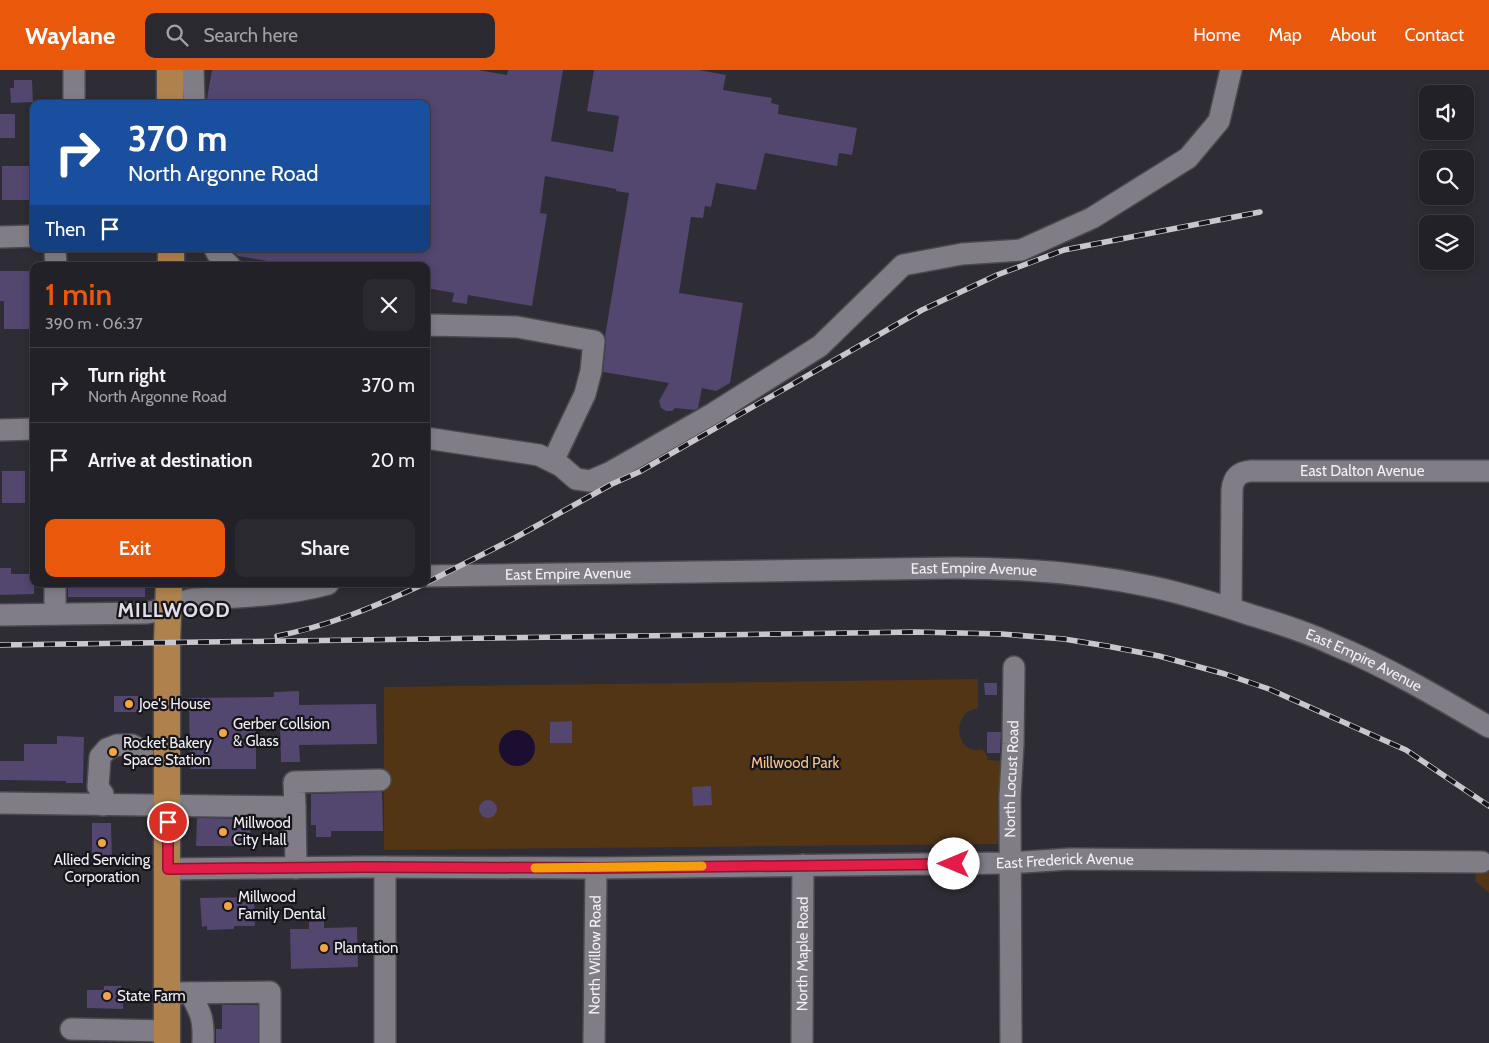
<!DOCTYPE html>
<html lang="en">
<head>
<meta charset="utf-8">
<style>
  :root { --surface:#222127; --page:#2a292f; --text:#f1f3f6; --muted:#a2a3a7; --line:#3f3e44; --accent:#ea580c }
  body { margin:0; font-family:Cabin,sans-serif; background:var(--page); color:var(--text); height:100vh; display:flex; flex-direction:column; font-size:19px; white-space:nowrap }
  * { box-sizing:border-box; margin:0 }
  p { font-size:16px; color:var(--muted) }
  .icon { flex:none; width:28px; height:28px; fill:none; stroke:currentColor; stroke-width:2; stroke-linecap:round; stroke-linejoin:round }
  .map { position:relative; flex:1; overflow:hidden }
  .drawer { position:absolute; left:30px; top:192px; width:400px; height:325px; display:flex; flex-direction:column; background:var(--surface); border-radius:10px; box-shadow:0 2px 8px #0003,0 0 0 1px var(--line) }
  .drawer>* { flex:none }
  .top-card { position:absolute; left:30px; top:30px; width:400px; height:152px; border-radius:10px; box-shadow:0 2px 8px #0003,0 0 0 1px var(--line); background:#1a4fa0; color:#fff; overflow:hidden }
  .buttons { position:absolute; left:1419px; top:15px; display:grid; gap:10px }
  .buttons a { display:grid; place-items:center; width:55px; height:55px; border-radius:10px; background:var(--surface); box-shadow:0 2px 8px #0003,0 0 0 1px var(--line); font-size:25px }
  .pin { position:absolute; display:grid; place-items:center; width:42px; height:42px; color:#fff; margin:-21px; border:2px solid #fff; border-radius:50%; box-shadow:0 1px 5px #0007 }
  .me { position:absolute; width:55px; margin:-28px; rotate:270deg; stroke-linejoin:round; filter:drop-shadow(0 0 4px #0008) }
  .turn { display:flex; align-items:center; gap:18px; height:105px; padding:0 15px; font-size:22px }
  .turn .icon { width:65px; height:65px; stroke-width:2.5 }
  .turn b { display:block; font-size:35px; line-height:42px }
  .then { display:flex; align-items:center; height:48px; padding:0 15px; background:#0003; gap:10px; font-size:19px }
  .round { display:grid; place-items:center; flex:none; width:52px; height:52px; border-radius:10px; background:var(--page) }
  .headline { display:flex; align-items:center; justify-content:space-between; height:85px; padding:0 15px }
  h1 { font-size:30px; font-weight:600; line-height:38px; color:var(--accent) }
  .button { display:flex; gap:10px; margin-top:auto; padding:10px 15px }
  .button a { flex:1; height:58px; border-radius:10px; background:var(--accent); color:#fff; font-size:20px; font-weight:600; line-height:58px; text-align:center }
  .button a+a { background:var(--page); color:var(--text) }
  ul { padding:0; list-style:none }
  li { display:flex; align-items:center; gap:15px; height:75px; padding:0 15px; border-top:1px solid var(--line) }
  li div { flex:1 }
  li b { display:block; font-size:19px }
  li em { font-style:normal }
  header { display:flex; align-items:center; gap:30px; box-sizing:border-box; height:70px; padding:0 25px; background:var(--accent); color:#fff }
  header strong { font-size:24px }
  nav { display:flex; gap:28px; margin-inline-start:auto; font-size:18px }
  .search { width:350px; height:45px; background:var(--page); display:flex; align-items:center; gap:12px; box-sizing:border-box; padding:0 18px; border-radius:10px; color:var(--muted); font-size:19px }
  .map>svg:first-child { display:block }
  .green { fill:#513515 }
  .water { fill:#1b0e31 }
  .building { fill:#53466f }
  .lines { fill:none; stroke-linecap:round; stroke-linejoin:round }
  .minor-casing { stroke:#4b4950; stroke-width:24 }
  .major-casing { stroke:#4b4950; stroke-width:29 }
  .minor { stroke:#807d87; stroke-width:21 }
  .major { stroke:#af824d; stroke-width:26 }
  .rail-casing { stroke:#c9c7cd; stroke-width:5.5 }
  .rail { stroke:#161519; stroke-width:4; stroke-dasharray:11; stroke-linecap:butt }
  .route-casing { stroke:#92132f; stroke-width:12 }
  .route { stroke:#e11d48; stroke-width:9 }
  .slow { stroke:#f59e0b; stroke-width:9 }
  .poi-dot { fill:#f3a443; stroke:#161519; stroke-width:2 }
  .labels { text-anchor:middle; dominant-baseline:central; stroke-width:4.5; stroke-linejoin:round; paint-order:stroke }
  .street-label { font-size:15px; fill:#f2f0f6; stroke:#161519 }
  .poi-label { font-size:15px; fill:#f2f0f6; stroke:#161519; text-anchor:start }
  .park-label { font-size:15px; fill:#f9c287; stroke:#161519 }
  .district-label { font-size:20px; font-weight:bold; letter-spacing:1px; fill:#e1dee9; stroke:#161519 }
</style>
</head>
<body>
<header>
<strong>Waylane</strong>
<div class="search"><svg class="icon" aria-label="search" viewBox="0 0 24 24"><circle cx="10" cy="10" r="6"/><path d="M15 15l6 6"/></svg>Search here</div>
<nav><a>Home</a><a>Map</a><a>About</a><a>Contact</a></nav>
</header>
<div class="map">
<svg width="1489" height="973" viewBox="0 0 1489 973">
  <rect width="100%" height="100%" fill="#2e2c34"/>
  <path class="green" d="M 978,609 L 978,638 C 975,639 970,640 967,642 C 952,655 960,686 982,679 L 985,682 L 988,690 L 1004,691 L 1001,774 L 384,780 L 384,617 Z
    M 1477,798 L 1489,798 L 1489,823 L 1475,811 Z"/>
  <path class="water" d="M499 678a18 18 0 1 1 36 0a18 18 0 1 1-36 0Z"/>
  <path class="building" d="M 212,0 L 478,0 L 507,5 L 508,0 L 563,0 L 551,71 L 613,82 L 619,46 L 587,41 L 594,0 L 699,0 L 726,5 L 723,20 L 772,28 L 771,33 L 779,35 L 778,44 L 857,58 L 852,85 L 839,83 L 837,96 L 765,83 L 756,120 L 716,113 L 711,137 L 705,136 L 703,148 L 691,147 L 679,223 L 743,233 L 730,313 L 716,321 L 702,318 L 698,338 L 694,340 L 675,338 L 672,341 L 666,341 L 661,338 L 659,331 L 669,313 L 603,302 L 606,272 L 605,266 L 629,123 L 616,121 L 616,119 L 545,106 L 540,143 L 547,144 L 532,236 L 468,225 L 467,234 L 452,232 L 454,223 L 426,218 L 426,196 L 298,196 L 238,186 L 231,179 L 426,179 L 426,34 L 206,34 Z
    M 14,10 L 32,10 L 33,32 L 11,33 L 10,18 L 14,18 Z
    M 0,44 L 15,44 L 15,68 L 0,68 Z
    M 2,96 L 34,96 L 34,130 L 2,130 Z
    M 0,201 L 34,201 L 34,259 L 4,259 L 4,231 L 0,231 Z
    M 2,401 L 25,401 L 25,433 L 2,433 Z
    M 0,498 L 11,498 L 11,504 L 34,504 L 34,524 L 0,525 Z
    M 68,514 L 145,514 L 145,527 L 68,527 Z
    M 984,613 L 997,613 L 997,625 L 985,625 Z
    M 299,621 L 299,635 L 376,634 L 377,674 L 299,675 L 300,692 L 281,692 L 280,651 L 256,652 L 256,699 L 190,699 L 189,628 L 274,627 L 274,622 Z
    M 114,626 L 144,626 L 144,642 L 114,642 Z
    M 572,651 L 572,673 L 550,673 L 550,652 Z
    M 987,662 L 1001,662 L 1000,683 L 987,683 Z
    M 57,666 L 84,667 L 83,713 L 66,713 L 66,711 L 0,710 L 0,691 L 24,691 L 24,674 L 57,674 Z
    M 711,716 L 712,735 L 693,736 L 692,717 Z
    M 382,722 L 383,761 L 331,761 L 331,767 L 316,767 L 316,755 L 311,755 L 311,724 Z
    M479 739a9 9 0 1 1 18 0a9 9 0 1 1-18 0Z
    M 197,748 L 251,749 L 250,776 L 196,776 Z
    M 92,753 L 111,753 L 112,793 L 92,793 Z
    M 254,827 L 255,856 L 234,856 L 234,859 L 207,860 L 207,856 L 202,857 L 200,828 Z
    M 324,851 L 324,858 L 357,857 L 358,897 L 291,899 L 290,859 L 309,859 L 309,852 Z
    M 104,916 L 121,916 L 121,920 L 127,920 L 127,933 L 123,933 L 123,939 L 87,938 L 87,920 L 104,920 Z
    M 222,935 L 258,935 L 258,973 L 216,973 L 216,959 L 222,959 Z"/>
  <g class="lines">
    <defs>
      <g id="minor">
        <path d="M 74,0 L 74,34"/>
        <path d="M 193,0 L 194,34"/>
        <path d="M 0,167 L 34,166"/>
        <path d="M 55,179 L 56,196"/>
        <path d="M 215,179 L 217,183 L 230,196"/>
        <path d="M 426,256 L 430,255 L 517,257 L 594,271 L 591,301 L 585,324 L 553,391"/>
        <path d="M 0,360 L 34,359"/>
        <path d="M 426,368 L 539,385 L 561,396 L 576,409 L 590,411 L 609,403 L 714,343 L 820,276 L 903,195 L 962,184 L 1021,180 L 1092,148 L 1188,88 L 1219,51 L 1231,0"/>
        <path id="s1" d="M 426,506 L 954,498 C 1020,498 1087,503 1153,517 C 1186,524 1218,534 1251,545 C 1278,553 1306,562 1332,574 C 1387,597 1438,627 1489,657"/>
        <path id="s2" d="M 1231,538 L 1232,420 C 1233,408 1239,402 1251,401 L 1489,401"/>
        <path d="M 55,544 L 55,514"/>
        <path d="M 0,545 L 146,543 C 163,541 177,532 193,529 C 239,527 284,526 328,514"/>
        <path d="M 0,733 L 295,737 L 296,798"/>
        <path d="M 103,735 L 103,724 L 98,717 L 100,687 L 107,679 L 117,675 L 132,675 L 143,681"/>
        <path d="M 295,737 L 294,712 L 380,710"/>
        <path d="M 385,797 L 385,973"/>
        <path id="s3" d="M 167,799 L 365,797 L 596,798 L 1010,793 L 1070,789 L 1482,792"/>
        <path d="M 167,923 L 270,922 L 270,973"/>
        <path d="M 190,923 C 201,943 204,949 203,973"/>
        <path d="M 71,959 L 167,961"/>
        <path id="s4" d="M 594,973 L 596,798"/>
        <path id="s5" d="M 802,973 L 803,795"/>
        <path id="s6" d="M 1011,973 L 1010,727 L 1013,674 L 1014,597"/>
      </g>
      <path id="major" d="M 170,0 L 170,34
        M 171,179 L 171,196
        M 167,973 L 167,573 L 169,514"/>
    </defs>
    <use href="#minor" class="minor-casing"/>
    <use href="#major" class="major-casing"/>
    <use href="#minor" class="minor"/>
    <use href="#major" class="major"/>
    <defs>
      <path id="rail" d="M 426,513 L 511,470 L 612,414 L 639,402 L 922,240 L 997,205 L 1064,180 L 1260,142
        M 277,566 C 329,556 376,536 424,514
        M 0,575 L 917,562 L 1002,564 L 1064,569 L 1107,576 L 1159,586 L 1225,604 L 1269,619 L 1406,680 L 1489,736"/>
    </defs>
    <use href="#rail" class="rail-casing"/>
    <use href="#rail" class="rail"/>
  </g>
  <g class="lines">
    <defs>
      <path id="route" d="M 168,752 L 168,799 L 365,797 L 596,798 L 954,794"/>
    </defs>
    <use href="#route" class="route-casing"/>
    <use href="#route" class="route"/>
    <path class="slow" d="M 535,798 L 702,796"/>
  </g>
  <g class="poi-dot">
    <circle cx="129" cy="634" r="5"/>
    <circle cx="223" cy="663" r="5"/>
    <circle cx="113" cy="682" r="5"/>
    <circle cx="223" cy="762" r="5"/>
    <circle cx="102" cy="773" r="5"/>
    <circle cx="228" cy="836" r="5"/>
    <circle cx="324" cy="878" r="5"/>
    <circle cx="107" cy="926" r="5"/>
  </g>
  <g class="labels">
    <g class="street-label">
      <text stroke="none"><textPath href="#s2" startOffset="259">East Dalton Avenue</textPath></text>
      <text stroke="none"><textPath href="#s1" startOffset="548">East Empire Avenue</textPath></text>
      <text stroke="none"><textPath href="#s1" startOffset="142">East Empire Avenue</textPath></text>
      <text stroke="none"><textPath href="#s1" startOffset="952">East Empire Avenue</textPath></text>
      <text stroke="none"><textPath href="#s6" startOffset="264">North Locust Road</textPath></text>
      <text stroke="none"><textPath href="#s3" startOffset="898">East Frederick Avenue</textPath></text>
      <text stroke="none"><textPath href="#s5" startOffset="89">North Maple Road</textPath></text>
      <text stroke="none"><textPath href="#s4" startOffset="88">North Willow Road</textPath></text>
    </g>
    <g class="poi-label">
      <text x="139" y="634">Joe's House</text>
      <text x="233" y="654">Gerber Collsion<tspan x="233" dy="17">&amp; Glass</tspan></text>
      <text x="123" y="673">Rocket Bakery<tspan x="123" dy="17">Space Station</tspan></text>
      <text x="233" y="753">Millwood<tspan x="233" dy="17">City Hall</tspan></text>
      <text x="102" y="790" text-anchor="middle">Allied Servicing<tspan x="102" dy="17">Corporation</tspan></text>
      <text x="238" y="827">Millwood<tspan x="238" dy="17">Family Dental</tspan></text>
      <text x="334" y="878">Plantation</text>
      <text x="117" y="926">State Farm</text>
    </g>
    <g class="park-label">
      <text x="795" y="693">Millwood Park</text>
    </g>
    <g class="district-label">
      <text x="174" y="540">MILLWOOD</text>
    </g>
  </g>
</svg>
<div class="buttons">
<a><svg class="icon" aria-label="sound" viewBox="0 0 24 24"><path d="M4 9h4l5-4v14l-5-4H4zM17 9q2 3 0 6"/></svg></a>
<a><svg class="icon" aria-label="search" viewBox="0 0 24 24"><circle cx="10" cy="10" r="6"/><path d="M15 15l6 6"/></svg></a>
<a><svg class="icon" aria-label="layers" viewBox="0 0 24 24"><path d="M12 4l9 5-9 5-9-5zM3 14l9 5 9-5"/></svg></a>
</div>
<div class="pin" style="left:168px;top:752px;background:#d93025"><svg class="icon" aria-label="arrive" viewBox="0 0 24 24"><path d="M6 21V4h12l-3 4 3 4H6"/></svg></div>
<svg class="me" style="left:954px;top:794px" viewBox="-20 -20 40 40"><circle r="19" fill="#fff"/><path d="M0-13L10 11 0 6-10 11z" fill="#e11d48"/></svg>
<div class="top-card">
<div class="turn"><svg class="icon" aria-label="right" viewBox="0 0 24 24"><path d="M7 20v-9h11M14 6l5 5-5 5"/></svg><div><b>370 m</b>North Argonne Road</div></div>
<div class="then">Then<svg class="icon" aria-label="arrive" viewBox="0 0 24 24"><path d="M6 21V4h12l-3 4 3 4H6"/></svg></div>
</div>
<section class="drawer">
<div class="headline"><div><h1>1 min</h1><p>390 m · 06:37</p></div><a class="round"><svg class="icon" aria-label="close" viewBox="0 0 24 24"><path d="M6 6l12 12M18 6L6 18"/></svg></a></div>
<ul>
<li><svg class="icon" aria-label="right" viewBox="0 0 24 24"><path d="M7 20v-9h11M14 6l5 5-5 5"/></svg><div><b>Turn right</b><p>North Argonne Road</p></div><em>370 m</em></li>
<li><svg class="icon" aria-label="arrive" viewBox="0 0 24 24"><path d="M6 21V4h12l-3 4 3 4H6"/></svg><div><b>Arrive at destination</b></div><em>20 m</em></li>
</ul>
<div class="button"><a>Exit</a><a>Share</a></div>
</section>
</div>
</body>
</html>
